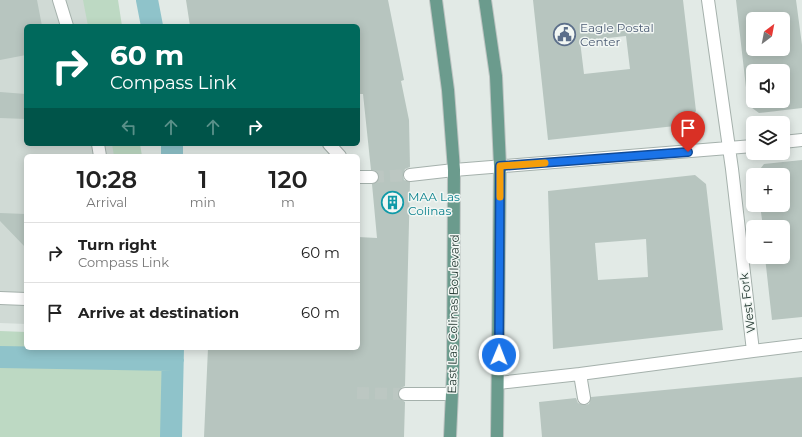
<!DOCTYPE html>
<html lang="en">
<head>
<meta charset="utf-8">
<style>
  :root { --surface:#fff; --page:#f2f2f2; --text:#222; --muted:#767676; --line:#e0e0e0 }
  body { margin:0; font-family:Montserrat,sans-serif; background:var(--page); color:var(--text); height:100vh; display:flex; flex-direction:column; font-size:15px; white-space:nowrap }
  * { box-sizing:border-box; margin:0 }
  p { font-size:13px; color:var(--muted) }
  .icon { flex:none; width:22px; height:22px; fill:none; stroke:currentColor; stroke-width:2; stroke-linecap:round; stroke-linejoin:round }
  .map { position:relative; flex:1; overflow:hidden }
  .panel { position:absolute; left:24px; top:154px; width:336px; height:196px; display:flex; flex-direction:column; background:var(--surface); border-radius:6px; box-shadow:0 2px 10px #0003 }
  .panel>* { flex:none }
  .guide { position:absolute; left:24px; top:24px; width:336px; height:122px; border-radius:6px; box-shadow:0 2px 10px #0003; background:#00695c; color:#fff; overflow:hidden }
  .needle { width:26px; rotate:32deg }
  .tools { position:absolute; left:746px; top:12px; display:grid; gap:8px }
  .tools a { display:grid; place-items:center; width:44px; height:44px; border-radius:6px; background:var(--surface); box-shadow:0 2px 10px #0003; font-size:20px }
  .pin { position:absolute; display:grid; place-items:center; width:34px; height:34px; color:#fff; margin:-41px -17px; border-radius:50% 50% 50% 0; rotate:-45deg; box-shadow:0 0 4px #0007 }
  .pin .icon { rotate:45deg }
  .me { position:absolute; width:44px; margin:-22px; rotate:1deg; stroke-linejoin:round; filter:drop-shadow(0 0 3px #0008) }
  .turn { display:flex; align-items:center; gap:14px; height:84px; padding:0 20px; font-size:18px }
  .turn .icon { width:52px; height:52px; stroke-width:2.5 }
  .turn b { display:block; font-size:28px; line-height:34px }
  .lanes { display:flex; align-items:center; height:38px; padding:0 20px; background:#0003; justify-content:center; gap:20px; direction:ltr }
  .lanes .off { opacity:.35 }
  .eta { display:flex; justify-content:space-evenly; align-items:center; height:68px; text-align:center }
  .eta b { font-size:24px; font-weight:600; line-height:28px }
  ul { padding:0; list-style:none }
  li { display:flex; align-items:center; gap:12px; height:60px; padding:0 20px; border-top:1px solid var(--line) }
  li div { flex:1 }
  li b { display:block; font-size:15px }
  li em { font-style:normal }
  .map>svg:first-child { display:block }
  .built { fill:#d0dad5 }
  .green { fill:#bdd9c3 }
  .lines { fill:none; stroke-linecap:round; stroke-linejoin:round }
  .canal { stroke:#8fc3ca; stroke-width:22 }
  .building { fill:#b7c5bf; fill-rule:evenodd }
  .minor-tunnel { stroke:#bcc7c2; stroke-width:12; stroke-dasharray:12 6; stroke-linecap:butt }
  .minor-casing { stroke:#a5b1ac; stroke-width:14 }
  .major-casing { stroke:#bdc4c2; stroke-width:14 }
  .minor { stroke:#fff; stroke-width:12 }
  .major { stroke:#6b9b8d; stroke-width:12 }
  .route-casing { stroke:#114b97; stroke-width:10 }
  .route { stroke:#1a73e8; stroke-width:7 }
  .slow { stroke:#f59e0b; stroke-width:7 }
  .labels { text-anchor:middle; dominant-baseline:central; stroke-width:3; stroke-linejoin:round; paint-order:stroke }
  .service-label { font-size:12px; fill:#4e5e75; stroke:#f2f7f4; text-anchor:start }
  .culture-label { font-size:12px; fill:#0d838f; stroke:#f2f7f4; text-anchor:start }
  .street-label { font-size:12px; fill:#243932; stroke:#f2f7f4 }
</style>
</head>
<body>
<div class="map">
<svg width="802" height="437" viewBox="0 0 802 437">
  <rect width="100%" height="100%" fill="#e2eae6"/>
  <path class="built" d="M 0,0 L 85,0 L 89,26 L 26,26 L 26,144 L 128,144 L 130,156 L 26,156 L 26,324 L 0,323 Z"/>
  <path class="green" d="M 83,0 L 118,0 L 122,26 L 88,26 Z
    M 112,144 L 140,144 L 142,156 L 114,156 Z
    M 0,331 L 26,332 L 26,348 L 171,348 L 173,360 L 172,437 L 0,437 Z"/>
  <g class="lines">
    <path class="canal" d="M 147,0 L 152,26
      M 172,144 L 172,156
      M 0,357 L 173,360
      M 171,437 L 173,348"/>
  </g>
  <path class="building" d="M 0,0 L 37,0 L 42,26 L 26,26 L 26,55 L 0,60 Z
    M 186,0 L 388,0 L 404,80 L 401,81 L 409,120 L 410,167 L 405,169 L 403,175 L 404,180 L 410,182 L 405,386 L 401,388 L 398,394 L 399,398 L 405,402 L 404,437 L 204,437 L 208,348 L 358,348 L 358,237 L 377,238 L 372,184 L 378,181 L 379,177 L 376,171 L 371,170 L 363,94 L 358,94 L 358,26 L 190,26 Z
    M 533,0 L 683,0 L 696,111 L 684,125 L 548,140 ZM 626,36 L 630,69 L 584,74 L 580,41 Z
    M 736,0 L 796,0 L 802,45 L 802,108 L 759,113 L 748,105 ZM 753,19 L 783,19 L 783,49 L 753,49 ZM 753,71 L 783,71 L 783,101 L 753,101 Z
    M 0,92 L 26,94 L 26,119 L 0,118 Z
    M 802,160 L 802,317 L 772,320 L 765,257 L 783,257 L 783,227 L 763,227 L 760,205 L 783,205 L 783,175 L 757,175 L 757,173 L 764,164 Z
    M 695,175 L 706,184 L 723,330 L 553,349 L 548,191 ZM 646,239 L 648,277 L 598,280 L 595,243 Z
    M 0,213 L 26,214 L 26,248 L 0,221 Z
    M 802,377 L 802,437 L 542,437 L 539,402 L 576,398 L 578,403 L 585,405 L 589,404 L 591,397 Z"/>
  <g class="lines">
    <path class="minor-tunnel" d="M 372,177 L 410,175
      M 357,393 L 405,394"/>
    <defs>
      <path id="minor" d="M 59,0 L 67,26
        M 783,142 L 802,140
        M 98,144 L 100,156
        M 329,144 L 340,156
        M 410,175 L 454,170 L 753,146
        M 358,177 L 372,177
        M 0,298 L 26,299
        M 753,351 L 802,345
        M 580,374 L 584,398
        M 498,383 L 580,374 L 753,351 L 732,169 L 708,0
        M 405,394 L 452,394"/>
      <path id="major" d="M 436,0 L 448,90 L 454,170 L 453,371 L 450,437
        M 485,0 L 496,76 L 500,166 L 497,437"/>
    </defs>
    <use href="#minor" class="minor-casing"/>
    <use href="#major" class="major-casing"/>
    <use href="#minor" class="minor"/>
    <use href="#major" class="major"/>
  </g>
  <g class="lines">
    <defs>
      <path id="route" d="M 499,355 L 500,166 L 688,152"/>
    </defs>
    <use href="#route" class="route-casing"/>
    <use href="#route" class="route"/>
    <path class="slow" d="M 500,197 L 500,166 L 545,163"/>
  </g>
  <defs>
    <symbol id="civic-ring" viewBox="-11 -11 22 22"><circle r="9.5" fill="#f2f7f4" stroke="#5c6f8a" stroke-width="1.5"/><path d="M-.6-6.5H3V-4.5H.6V-3L4-1V1h2V6H-6V1h2V-1L-.6-3ZM-1.2 2.5V6h2.4V2.5Z" fill="#5c6f8a"/></symbol>
    <symbol id="building-ring" viewBox="-11 -11 22 22"><circle r="9.5" fill="#f2f7f4" stroke="#0f9aa8" stroke-width="1.5"/><path d="M-4-6H4V6H1V3H-1V6H-4ZM-2.5-4.3h1.7v1.8h-1.7ZM.8-4.3h1.7v1.8H.8ZM-2.5-1h1.7V.8h-1.7ZM.8-1h1.7V.8H.8Z" fill="#0f9aa8"/></symbol>
  </defs>
  <g fill-rule="evenodd">
    <use href="#civic-ring" x="552" y="22" width="25" height="25"/>
    <use href="#building-ring" x="380" y="190" width="25" height="25"/>
  </g>
  <g class="labels">
    <g class="service-label">
      <text x="580" y="27">Eagle Postal<tspan x="580" dy="14">Center</tspan></text>
    </g>
    <g class="culture-label">
      <text x="408" y="196">MAA Las<tspan x="408" dy="14">Colinas</tspan></text>
    </g>
    <g class="street-label">
      <text transform="translate(747 303) rotate(-97)">West Fork</text>
      <text transform="translate(453 314) rotate(-89)">East Las Colinas Boulevard</text>
    </g>
  </g>
</svg>
<div class="tools">
<a><svg class="needle" viewBox="-14 -14 28 28"><path d="M0-13l5 13h-10z" fill="#e53935"/><path d="M0 13l5-13h-10z" fill="#767676"/></svg></a>
<a><svg class="icon" aria-label="sound" viewBox="0 0 24 24"><path d="M4 9h4l5-4v14l-5-4H4zM17 9q2 3 0 6"/></svg></a>
<a><svg class="icon" aria-label="layers" viewBox="0 0 24 24"><path d="M12 4l9 5-9 5-9-5zM3 14l9 5 9-5"/></svg></a>
<a>+</a>
<a>−</a>
</div>
<div class="pin" style="left:688px;top:152px;background:#d93025"><svg class="icon" aria-label="arrive" viewBox="0 0 24 24"><path d="M6 21V4h12l-3 4 3 4H6"/></svg></div>
<svg class="me" style="left:499px;top:355px" viewBox="-20 -20 40 40"><circle r="17" fill="#1a73e8" stroke="#fff" stroke-width="3"/><path d="M0-11L8 9 0 5-8 9z" fill="#fff"/></svg>
<div class="guide">
<div class="turn"><svg class="icon" aria-label="right" viewBox="0 0 24 24"><path d="M7 20v-9h11M14 6l5 5-5 5"/></svg><div><b>60 m</b>Compass Link</div></div>
<div class="lanes"><svg class="icon off" aria-label="left" viewBox="0 0 24 24"><path d="M17 20v-9H6M10 6l-5 5 5 5"/></svg><svg class="icon off" aria-label="ahead" viewBox="0 0 24 24"><path d="M12 20V5M6 11l6-6 6 6"/></svg><svg class="icon off" aria-label="ahead" viewBox="0 0 24 24"><path d="M12 20V5M6 11l6-6 6 6"/></svg><svg class="icon" aria-label="right" viewBox="0 0 24 24"><path d="M7 20v-9h11M14 6l5 5-5 5"/></svg></div>
</div>
<section class="panel">
<div class="eta">
<div><b>10:28</b><p>Arrival</p></div>
<div><b>1</b><p>min</p></div>
<div><b>120</b><p>m</p></div>
</div>
<ul>
<li><svg class="icon" aria-label="right" viewBox="0 0 24 24"><path d="M7 20v-9h11M14 6l5 5-5 5"/></svg><div><b>Turn right</b><p>Compass Link</p></div><em>60 m</em></li>
<li><svg class="icon" aria-label="arrive" viewBox="0 0 24 24"><path d="M6 21V4h12l-3 4 3 4H6"/></svg><div><b>Arrive at destination</b></div><em>60 m</em></li>
</ul>
</section>
</div>
</body>
</html>
